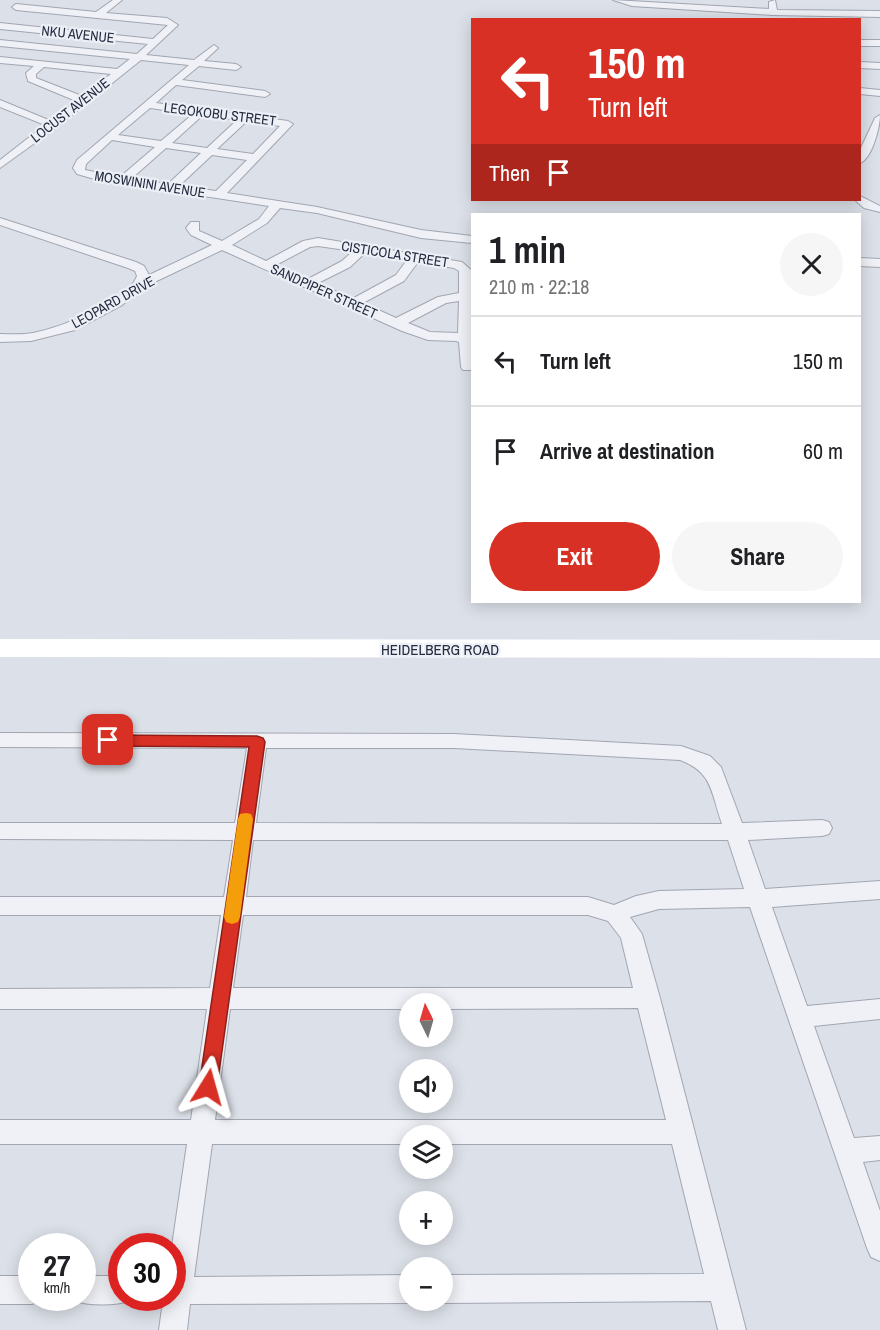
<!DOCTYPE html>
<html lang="en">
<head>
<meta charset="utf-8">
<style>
  :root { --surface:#fff; --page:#f6f6f6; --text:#202124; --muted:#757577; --line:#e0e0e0; --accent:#d93025 }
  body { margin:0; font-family:"Archivo Narrow",sans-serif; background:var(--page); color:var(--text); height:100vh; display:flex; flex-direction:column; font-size:22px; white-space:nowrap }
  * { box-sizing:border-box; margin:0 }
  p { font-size:20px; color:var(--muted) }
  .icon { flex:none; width:33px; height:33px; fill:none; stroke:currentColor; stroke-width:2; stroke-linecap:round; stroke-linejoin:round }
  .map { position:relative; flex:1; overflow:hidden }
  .side { position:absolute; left:471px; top:213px; width:390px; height:390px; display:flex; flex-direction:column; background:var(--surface); border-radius:0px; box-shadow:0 3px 15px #0003 }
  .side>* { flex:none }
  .top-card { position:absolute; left:471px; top:18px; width:390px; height:183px; border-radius:0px; box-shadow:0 3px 15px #0003; background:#d93025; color:#fff; overflow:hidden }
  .needle { width:39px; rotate:355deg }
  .buttons { position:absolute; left:399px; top:993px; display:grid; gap:12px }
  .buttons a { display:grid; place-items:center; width:54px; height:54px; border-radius:50%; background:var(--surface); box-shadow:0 3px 15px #0003; font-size:30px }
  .speed { position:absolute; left:18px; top:1233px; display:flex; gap:12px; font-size:30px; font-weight:700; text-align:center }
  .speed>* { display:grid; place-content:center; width:78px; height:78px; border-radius:50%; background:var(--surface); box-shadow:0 3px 15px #0003; line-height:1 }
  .speed small { font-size:15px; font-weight:400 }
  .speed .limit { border:9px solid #d22; background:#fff; color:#111 }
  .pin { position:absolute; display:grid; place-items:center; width:51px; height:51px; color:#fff; margin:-26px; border-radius:12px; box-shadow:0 3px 9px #0006 }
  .me { position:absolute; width:66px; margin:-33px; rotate:8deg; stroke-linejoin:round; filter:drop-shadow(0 0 4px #0008) }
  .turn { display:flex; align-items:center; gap:21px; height:126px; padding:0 18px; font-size:27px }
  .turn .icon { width:78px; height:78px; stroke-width:2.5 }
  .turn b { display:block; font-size:42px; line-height:51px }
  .then { display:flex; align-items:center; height:57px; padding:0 18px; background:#0003; gap:12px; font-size:22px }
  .round { display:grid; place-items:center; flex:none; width:63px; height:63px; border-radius:32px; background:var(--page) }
  .overview { display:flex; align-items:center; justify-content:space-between; height:102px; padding:0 18px }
  h1 { font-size:36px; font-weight:700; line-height:45px }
  .button { display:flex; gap:12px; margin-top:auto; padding:12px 18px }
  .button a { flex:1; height:69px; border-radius:36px; background:var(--accent); color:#fff; font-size:24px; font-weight:700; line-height:69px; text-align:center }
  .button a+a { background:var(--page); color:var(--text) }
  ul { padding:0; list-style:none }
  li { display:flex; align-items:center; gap:18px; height:90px; padding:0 18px; border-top:2px solid var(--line) }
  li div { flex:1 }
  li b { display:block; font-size:22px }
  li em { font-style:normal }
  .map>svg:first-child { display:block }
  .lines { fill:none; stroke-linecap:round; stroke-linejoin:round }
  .minor-casing { stroke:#a1a6b2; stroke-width:2 }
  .minor { fill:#eff1f6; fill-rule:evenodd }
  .secondary { fill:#fff; fill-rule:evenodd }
  .route { fill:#d93025; stroke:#8d1f18; stroke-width:1.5 }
  .slow { fill:#f59e0b }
  .labels { text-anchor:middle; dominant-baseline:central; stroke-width:4.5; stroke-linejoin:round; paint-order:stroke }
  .far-street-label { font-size:14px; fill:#242c40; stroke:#eceff6 }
  .street-label { font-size:15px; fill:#242c40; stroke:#eceff6 }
</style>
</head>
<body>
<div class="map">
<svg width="880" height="1330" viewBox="0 0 880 1330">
  <rect width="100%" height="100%" fill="#dce0e8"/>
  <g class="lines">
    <defs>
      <path id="minor" d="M 113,0 L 122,0 L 106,13 L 167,18 L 178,25 L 146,55 L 194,60 L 214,45 L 218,48 L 204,61 L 236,64 L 241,67 L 236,70 L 199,66 L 182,80 L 265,91 L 270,94 L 265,97 L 176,85 L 156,103 L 288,121 L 293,124 L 227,193 L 317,207 L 421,230 L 472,236 L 472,243 L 421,238 L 317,213 L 280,208 L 267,223 L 232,245 L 266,261 L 303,241 L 318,238 L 462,262 L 471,270 L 472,370 L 463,370 L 461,367 L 459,342 L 456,341 L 428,340 L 402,331 L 222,250 L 144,287 L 122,305 L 75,330 L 31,341 L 0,342 L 0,334 C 11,334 22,335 33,333 C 59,328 127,303 137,276 L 135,271 L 128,268 L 0,225 L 0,218 L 136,262 L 144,266 L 149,275 L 212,245 L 191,235 L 186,228 L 191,222 L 199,222 L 199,231 L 222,241 L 259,219 L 269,206 L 98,180 L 77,174 L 73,168 L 77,160 L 189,65 L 141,60 L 57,127 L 0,168 L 0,160 L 45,125 L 0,107 L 0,100 L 51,121 L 76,101 L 28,81 L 26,73 L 34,66 L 0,63 L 0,57 L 117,69 L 130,59 L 0,46 L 0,40 L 137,54 L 148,44 L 0,29 L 0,23 L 153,39 L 168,25 L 16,10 L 12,7 L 16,4 L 96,12 ZM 44,67 L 111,74 L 82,96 L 36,78 L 36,74 ZM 150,108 L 193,114 L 161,141 L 118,135 ZM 203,115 L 237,120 L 207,148 L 172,143 ZM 247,121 L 280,126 L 253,154 L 217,149 ZM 112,140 L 155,147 L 120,177 L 85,170 L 86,164 ZM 166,148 L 201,153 L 168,184 L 131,179 ZM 212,155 L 247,160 L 216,191 L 179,186 ZM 318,246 L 353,251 L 342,261 L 308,279 L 276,265 L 310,247 ZM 365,253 L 407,260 L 396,275 L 352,299 L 318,283 L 350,267 ZM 418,262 L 454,268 L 459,271 L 459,293 L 438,297 L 396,318 L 363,303 L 404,281 ZM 459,301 L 458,333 L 430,332 L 408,323 L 446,303 Z
        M 613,0 L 769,9 L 769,2 L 775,0 L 777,10 L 880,11 L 880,17 L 773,15 L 632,6 Z
        M 860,40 L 880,40 L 880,46 L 860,46 Z
        M 860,62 L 880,63 L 880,69 L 860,68 Z
        M 860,88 L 880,90 L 880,96 L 860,94 Z
        M 880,115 C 880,127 872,159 860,163 L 860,150 L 875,118 Z
        M 860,196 L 880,206 L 880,212 L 864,208 L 855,200 L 860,200 Z
        M 860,258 L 880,259 L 880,267 L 860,266 Z
        M 0,733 L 454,734 L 681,746 L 710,756 L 721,767 L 742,823 L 822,820 L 829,822 L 832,828 L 829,834 L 822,836 L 748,840 L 765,889 L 880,881 L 880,899 L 772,907 L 807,1006 L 880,999 L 880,1019 L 814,1026 L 854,1138 L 880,1136 L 880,1160 L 863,1162 L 880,1211 L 880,1261 L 871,1257 L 867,1248 L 750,907 L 659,909 L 630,917 L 642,934 L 660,998 L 746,1330 L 718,1330 L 711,1301 L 442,1303 L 437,1300 L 442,1300 L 442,1275 L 704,1274 L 672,1144 L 442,1144 L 442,1136 L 410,1136 L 410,1144 L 212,1144 L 194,1277 L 410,1275 L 410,1300 L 415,1300 L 410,1303 L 190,1304 L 187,1330 L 159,1330 L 163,1301 L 161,1298 L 172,1298 L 172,1246 L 187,1144 L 0,1144 L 0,1120 L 191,1120 L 207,1009 L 0,1009 L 0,989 L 210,988 L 221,915 L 0,915 L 0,897 L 224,897 L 233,840 L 0,839 L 0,823 L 235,823 L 247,748 L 0,747 ZM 266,748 L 454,748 L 680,760 C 713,772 711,793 722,824 L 256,823 ZM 253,840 L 728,840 L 744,889 L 659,891 L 636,896 L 614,905 L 588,897 L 246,897 ZM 243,915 L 588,915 L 608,921 L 621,938 L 633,988 L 233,988 ZM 410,1004 L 442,1004 L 442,1009 L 638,1008 L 666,1120 L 215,1120 L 230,1009 L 410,1009 Z
        M 0,1276 L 32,1276 L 32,1298 L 42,1298 L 42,1300 L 32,1304 L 0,1304 Z
        M 82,1276 L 122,1276 L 122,1298 L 132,1298 L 132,1300 C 115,1306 89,1306 72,1300 L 72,1298 L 82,1298 Z"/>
    </defs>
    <use href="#minor" class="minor-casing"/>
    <use href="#minor" class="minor"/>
    <path class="secondary" d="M 0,639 L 880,640 L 880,658 L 0,657 Z"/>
  </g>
  <path class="route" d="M 108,735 L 257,736 L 263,738 L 265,742 L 217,1087 L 214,1093 L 208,1096 L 201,1093 L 199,1087 L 249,747 L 108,746 L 103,744 L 101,740 L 103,736 Z"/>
  <path class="slow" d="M 246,813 L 251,814 L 253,819 L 240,917 L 238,922 L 232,924 L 226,922 L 224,917 L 238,819 L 240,814 Z"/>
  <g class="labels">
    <g class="far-street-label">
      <text transform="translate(78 34) rotate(6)">NKU AVENUE</text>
      <text transform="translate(70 110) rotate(-38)">LOCUST AVENUE</text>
      <text transform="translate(220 114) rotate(7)">LEGOKOBU STREET</text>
      <text transform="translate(150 184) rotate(9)">MOSWININI AVENUE</text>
      <text transform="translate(395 254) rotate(9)">CISTICOLA STREET</text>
      <text transform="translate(324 291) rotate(24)">SANDPIPER STREET</text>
      <text transform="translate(113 302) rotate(-29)">LEOPARD DRIVE</text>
    </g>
    <g class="street-label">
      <text x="440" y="649">HEIDELBERG ROAD</text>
    </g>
  </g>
</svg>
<div class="buttons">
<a><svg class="needle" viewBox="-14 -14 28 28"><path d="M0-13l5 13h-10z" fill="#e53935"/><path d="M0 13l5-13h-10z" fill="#757577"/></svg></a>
<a><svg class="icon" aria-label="sound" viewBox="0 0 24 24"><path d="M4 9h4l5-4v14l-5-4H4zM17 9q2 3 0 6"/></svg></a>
<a><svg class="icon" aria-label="layers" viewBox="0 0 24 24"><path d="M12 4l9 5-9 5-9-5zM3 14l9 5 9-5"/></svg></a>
<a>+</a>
<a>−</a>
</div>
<div class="speed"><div>27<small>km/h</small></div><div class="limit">30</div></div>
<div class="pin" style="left:108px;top:740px;background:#d93025"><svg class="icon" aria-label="arrive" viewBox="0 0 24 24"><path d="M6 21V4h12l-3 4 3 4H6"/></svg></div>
<svg class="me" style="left:208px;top:1087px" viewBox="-20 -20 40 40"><path d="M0-17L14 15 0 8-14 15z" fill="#d93025" stroke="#fff" stroke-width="4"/></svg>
<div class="top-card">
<div class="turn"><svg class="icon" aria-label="left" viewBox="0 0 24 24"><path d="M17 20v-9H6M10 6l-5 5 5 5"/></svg><div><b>150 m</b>Turn left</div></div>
<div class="then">Then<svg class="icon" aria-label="arrive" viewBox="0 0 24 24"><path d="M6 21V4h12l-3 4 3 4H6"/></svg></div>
</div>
<section class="side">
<div class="overview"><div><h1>1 min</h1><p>210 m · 22:18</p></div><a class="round"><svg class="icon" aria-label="close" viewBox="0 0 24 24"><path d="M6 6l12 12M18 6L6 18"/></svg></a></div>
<ul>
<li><svg class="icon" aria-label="left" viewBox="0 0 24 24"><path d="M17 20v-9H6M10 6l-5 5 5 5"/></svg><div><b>Turn left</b></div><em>150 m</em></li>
<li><svg class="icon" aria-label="arrive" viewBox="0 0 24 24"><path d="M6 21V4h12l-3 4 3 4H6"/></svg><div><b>Arrive at destination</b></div><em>60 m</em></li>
</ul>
<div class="button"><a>Exit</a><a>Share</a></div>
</section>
</div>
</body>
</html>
